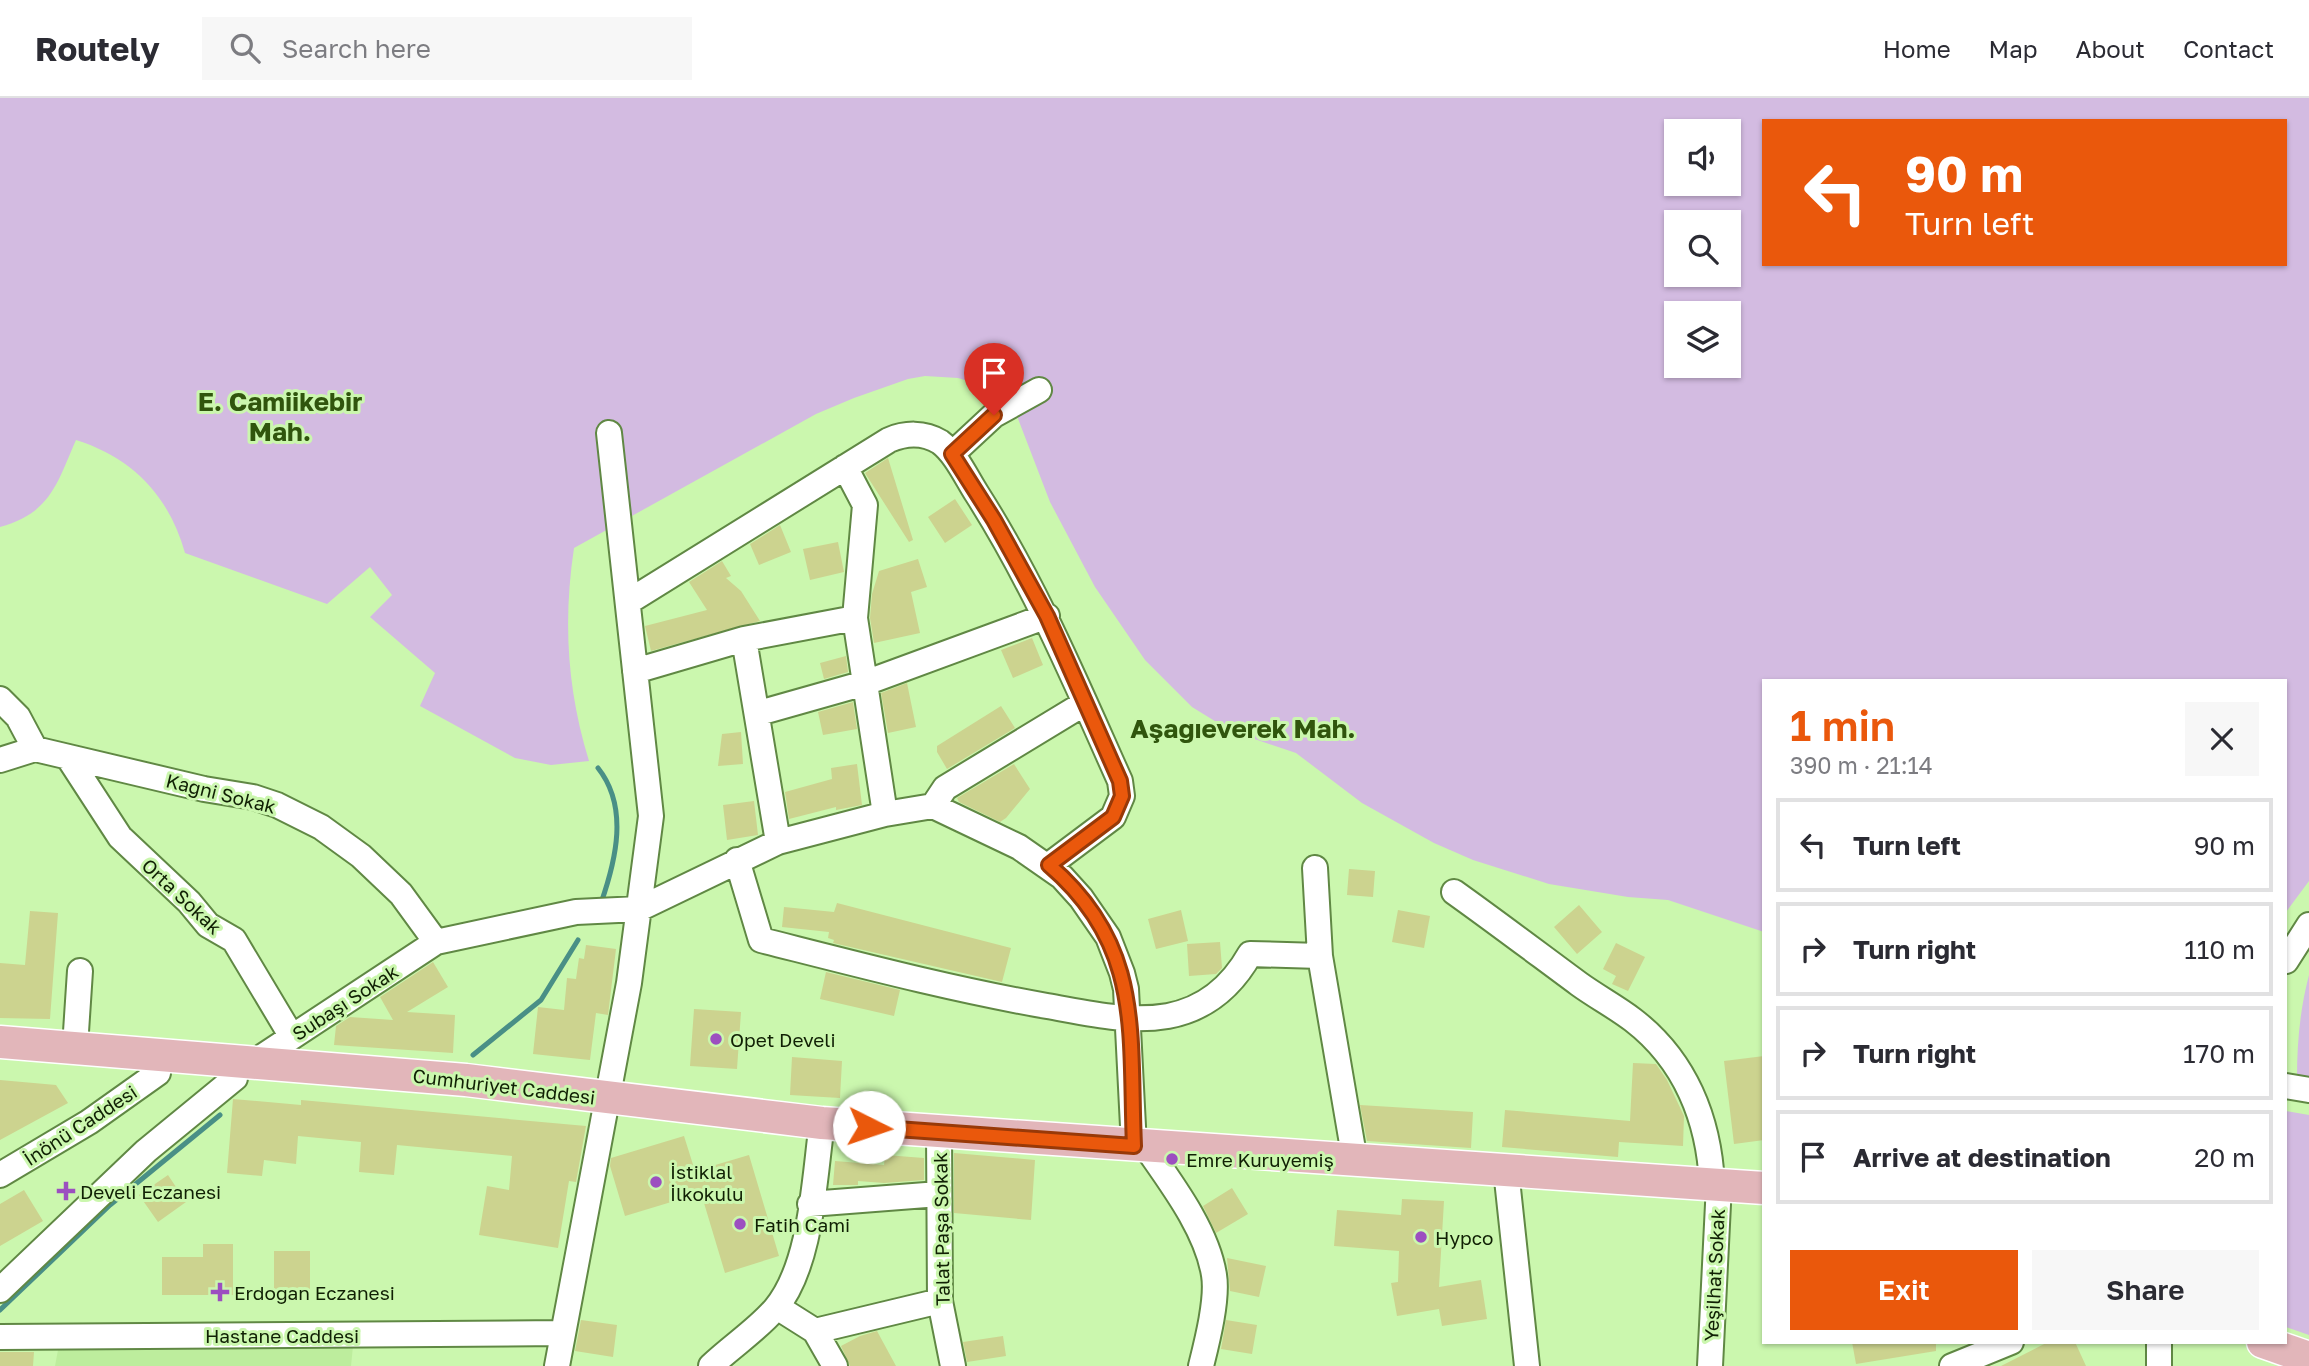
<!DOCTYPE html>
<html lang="en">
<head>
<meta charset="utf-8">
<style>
  :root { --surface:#fff; --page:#f7f7f7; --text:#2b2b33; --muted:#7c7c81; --line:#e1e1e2; --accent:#ea580c }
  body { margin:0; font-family:"Golos Text",sans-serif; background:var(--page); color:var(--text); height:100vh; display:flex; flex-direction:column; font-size:26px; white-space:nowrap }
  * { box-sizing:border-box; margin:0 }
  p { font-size:23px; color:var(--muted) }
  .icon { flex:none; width:38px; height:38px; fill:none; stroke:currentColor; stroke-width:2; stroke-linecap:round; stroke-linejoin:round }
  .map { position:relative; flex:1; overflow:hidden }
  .side { position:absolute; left:1762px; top:581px; width:525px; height:665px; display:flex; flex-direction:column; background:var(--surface); border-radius:0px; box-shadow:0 2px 5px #0004 }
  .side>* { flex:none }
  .top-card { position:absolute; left:1762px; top:21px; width:525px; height:147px; border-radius:0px; box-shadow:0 2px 5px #0004; background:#ea580c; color:#fff; overflow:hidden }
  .controls { position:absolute; left:1664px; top:21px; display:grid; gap:14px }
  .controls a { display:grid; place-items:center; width:77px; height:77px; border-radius:0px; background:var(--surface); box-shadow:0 2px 5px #0004; font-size:35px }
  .pin { position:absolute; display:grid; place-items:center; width:60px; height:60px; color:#fff; margin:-72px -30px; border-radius:50% 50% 50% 0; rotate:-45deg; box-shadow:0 0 7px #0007 }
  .pin .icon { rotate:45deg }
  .me { position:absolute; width:77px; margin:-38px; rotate:94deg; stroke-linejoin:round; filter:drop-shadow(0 0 5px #0008) }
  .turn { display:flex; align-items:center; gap:24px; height:147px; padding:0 28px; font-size:32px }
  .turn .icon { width:91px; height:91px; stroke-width:2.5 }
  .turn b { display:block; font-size:49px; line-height:60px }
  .round { display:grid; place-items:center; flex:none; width:74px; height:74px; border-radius:0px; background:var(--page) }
  .overview { display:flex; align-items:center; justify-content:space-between; height:119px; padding:0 28px }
  h1 { font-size:42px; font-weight:600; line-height:52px; color:var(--accent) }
  .button { display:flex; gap:14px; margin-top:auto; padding:14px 28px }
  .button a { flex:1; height:80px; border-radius:0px; background:var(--accent); color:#fff; font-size:28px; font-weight:600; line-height:80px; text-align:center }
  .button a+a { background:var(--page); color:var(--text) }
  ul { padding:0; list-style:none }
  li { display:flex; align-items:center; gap:21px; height:94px; margin:0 14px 10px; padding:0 14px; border:4px solid var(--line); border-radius:0px }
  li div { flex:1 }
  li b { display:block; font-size:26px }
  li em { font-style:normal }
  header { display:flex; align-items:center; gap:42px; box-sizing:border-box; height:98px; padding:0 35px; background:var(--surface); border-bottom:2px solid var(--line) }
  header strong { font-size:33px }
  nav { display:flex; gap:38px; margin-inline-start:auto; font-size:24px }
  .search { width:490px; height:63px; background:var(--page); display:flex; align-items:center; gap:18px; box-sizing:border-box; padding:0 24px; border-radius:0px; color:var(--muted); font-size:26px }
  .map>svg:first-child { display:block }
  .built { fill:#bded9d }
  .green { fill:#d3bbe1; fill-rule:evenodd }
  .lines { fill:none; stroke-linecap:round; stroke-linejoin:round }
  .stream { stroke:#498f86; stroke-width:5 }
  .building { fill:#ccd38f }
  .minor-casing { stroke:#608844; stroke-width:28 }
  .major-casing { stroke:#fff; stroke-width:35 }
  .minor { stroke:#fff; stroke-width:24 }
  .major { stroke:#e2b6ba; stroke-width:32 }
  .route-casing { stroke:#983908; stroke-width:18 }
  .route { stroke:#ea580c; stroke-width:12 }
  .poi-dot { fill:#9c4fc0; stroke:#cbf7ae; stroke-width:2.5 }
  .labels { text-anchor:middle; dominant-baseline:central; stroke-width:6; stroke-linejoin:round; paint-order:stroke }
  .street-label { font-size:19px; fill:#102004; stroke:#cbf7ae }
  .poi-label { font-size:19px; fill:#102004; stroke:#cbf7ae; text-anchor:start }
  .district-label { font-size:26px; font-weight:bold; fill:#30550d; stroke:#cbf7ae }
</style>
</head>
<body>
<header>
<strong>Routely</strong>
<div class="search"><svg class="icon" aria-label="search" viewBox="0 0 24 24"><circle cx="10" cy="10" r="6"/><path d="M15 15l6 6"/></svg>Search here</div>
<nav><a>Home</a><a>Map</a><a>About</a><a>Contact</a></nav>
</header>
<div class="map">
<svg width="2309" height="1268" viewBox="0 0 2309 1268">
  <rect width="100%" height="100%" fill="#cbf7ae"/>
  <path class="built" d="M 63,1225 L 355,1228 L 351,1268 L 55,1268 Z"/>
  <path class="green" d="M 0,0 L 2309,0 L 2309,783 L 2286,814 L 2286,583 L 1764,583 L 1764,834 L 1668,802 L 1628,799 L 1549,786 L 1473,762 L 1434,745 L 1362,705 L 1296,655 L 1231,633 L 1192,609 L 1145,562 L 1095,489 L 1050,404 L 1015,313 L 1003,302 L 974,285 L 958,280 L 925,278 L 908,281 L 854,300 L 816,316 L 574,450 C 563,523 567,592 589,663 L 551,667 L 515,660 L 420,608 L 435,575 L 370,519 L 392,497 L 370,469 L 327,506 L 185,455 C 169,398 133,360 76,342 C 57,385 51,415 0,429 ZM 1764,23 L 2286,23 L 2286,166 L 1764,166 ZM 1676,33 L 1729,33 L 1729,86 L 1676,86 ZM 1676,124 L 1729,124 L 1729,177 L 1676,177 ZM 1676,215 L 1729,215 L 1729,268 L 1676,268 Z
    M 2309,877 L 2309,982 L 2297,980 C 2297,945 2300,911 2309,877 Z
    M 2286,1013 L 2309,1017 L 2309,1237 L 2286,1229 Z"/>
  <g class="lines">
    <path class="stream" d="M 598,670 C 629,709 616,762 601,805
      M 473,957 L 541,902 L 578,842
      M 0,1212 L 110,1107 L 220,1017"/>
  </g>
  <path class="building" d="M 888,360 L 913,442 L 909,444 L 865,375 Z
    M 955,401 L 972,427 L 945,445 L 928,419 Z
    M 780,427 L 791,454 L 759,467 L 750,446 Z
    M 838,444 L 844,474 L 810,482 L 803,451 Z
    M 918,461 L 927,489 L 911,494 L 920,535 L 874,545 L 870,520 L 872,496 L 879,473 Z
    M 722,463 L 731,478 L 726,480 L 741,493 L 760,523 L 651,553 L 645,528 L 707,512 L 689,484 Z
    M 1032,540 L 1043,567 L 1013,580 L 1001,552 Z
    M 846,558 L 848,574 L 824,581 L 820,565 Z
    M 907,585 L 916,629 L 888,635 L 881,595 Z
    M 853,604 L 857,631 L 823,637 L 818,614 Z
    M 1001,608 L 1015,630 L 947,671 L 937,654 L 937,648 Z
    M 741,634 L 743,666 L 718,668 L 722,636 Z
    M 857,666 L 862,707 L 836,712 L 836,709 L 789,721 L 785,694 L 832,681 L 831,670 Z
    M 1014,666 L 1030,691 L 1006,720 L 1000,724 L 959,704 L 957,700 Z
    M 754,703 L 758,737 L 727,742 L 723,707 Z
    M 1349,771 L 1375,773 L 1373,799 L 1347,797 Z
    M 837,805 L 1011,850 L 1002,884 L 833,845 L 834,842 L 828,840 L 829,834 L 782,829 L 784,809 L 834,814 Z
    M 1579,807 L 1602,834 L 1577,856 L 1554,829 Z
    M 1181,812 L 1188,843 L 1156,851 L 1148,821 Z
    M 1398,812 L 1430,818 L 1424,850 L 1392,844 Z
    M 30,813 L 58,815 L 50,921 L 0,920 L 0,865 L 25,867 Z
    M 1220,844 L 1222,870 L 1216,876 L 1189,878 L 1187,846 Z
    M 1616,845 L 1645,859 L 1628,893 L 1612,886 L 1616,878 L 1603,871 Z
    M 586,847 L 616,851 L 608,917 L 596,915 L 590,962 L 533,956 L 538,909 L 564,912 L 567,880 L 576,881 L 579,860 L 584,861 Z
    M 433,864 L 448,889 L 407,914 L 455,917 L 453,955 L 334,947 L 336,928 L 350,919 L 393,922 L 380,899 Z
    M 826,874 L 900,892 L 894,918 L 820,901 Z
    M 694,911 L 741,914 L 737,971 L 690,968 Z
    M 1764,958 L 1764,1042 L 1734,1046 L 1724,963 Z
    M 792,959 L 842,963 L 840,1000 L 790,997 Z
    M 1633,965 L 1656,966 L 1667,982 L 1684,1018 L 1683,1048 L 1619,1044 L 1618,1059 L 1502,1049 L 1505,1012 L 1630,1023 Z
    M 0,982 L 56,987 L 68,1005 L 0,1042 Z
    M 233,1001 L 301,1007 L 301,1002 L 586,1028 L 576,1084 L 569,1083 L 558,1150 L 479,1137 L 487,1088 L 509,1092 L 512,1058 L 397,1047 L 394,1077 L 359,1074 L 361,1044 L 298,1038 L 296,1066 L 264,1062 L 262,1078 L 227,1075 Z
    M 1360,1007 L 1473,1014 L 1471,1050 L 1367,1043 Z
    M 684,1038 L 695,1073 L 749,1057 L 779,1158 L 725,1175 L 701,1095 L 625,1118 L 610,1068 L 611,1060 Z
    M 954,1055 L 1035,1062 L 1031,1122 L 954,1115 Z
    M 885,1057 L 924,1060 L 924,1082 L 884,1085 L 858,1083 L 858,1087 L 833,1087 L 835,1063 L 884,1067 Z
    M 168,1077 L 186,1104 L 158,1124 L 139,1097 Z
    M 1232,1090 L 1248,1116 L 1216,1135 L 1203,1108 Z
    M 24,1092 L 43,1123 L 0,1148 L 0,1106 Z
    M 1402,1101 L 1444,1103 L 1439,1189 L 1481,1182 L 1487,1221 L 1442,1228 L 1439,1211 L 1397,1218 L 1391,1185 L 1398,1184 L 1399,1153 L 1334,1148 L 1337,1112 L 1401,1117 Z
    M 203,1146 L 233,1146 L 233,1197 L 162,1197 L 162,1159 L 203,1159 Z
    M 274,1153 L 310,1153 L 310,1198 L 274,1198 Z
    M 1227,1160 L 1266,1168 L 1259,1199 L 1230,1193 Z
    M 581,1222 L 617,1227 L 613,1259 L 575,1253 Z
    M 1226,1222 L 1257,1227 L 1252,1256 L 1221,1251 Z
    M 877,1233 L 896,1268 L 850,1268 L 841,1248 L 860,1238 Z
    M 1003,1238 L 1006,1258 L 967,1264 L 963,1244 Z
    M 1852,1244 L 1936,1244 L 1936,1253 L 1856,1266 Z
    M 2048,1244 L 2075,1244 L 2086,1268 L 2001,1268 Z
    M 0,1254 L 34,1254 L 33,1268 L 0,1268 Z"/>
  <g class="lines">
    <defs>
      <path id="minor" d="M 952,356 L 994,317 L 1039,292
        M 845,369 L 865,407 L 855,520 L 885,716
        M 628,504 L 889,342 C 905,335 924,334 940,344 C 956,356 966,379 977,396 C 1035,487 1076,585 1120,683 L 1122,698 L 1113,719 L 1049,767
        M 744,541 L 778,744
        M 635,573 L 744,541 L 855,520
        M 0,601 L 18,619 L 35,651
        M 759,615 L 865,585 L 1047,518
        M 68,659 L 120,739 L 189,804 L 208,827 L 234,842 L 292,939
        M 0,662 L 35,651 L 204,691 L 253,699 L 277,707 L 321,729 L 361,758 L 401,796 L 436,844
        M 933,708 L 945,690 L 1085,605
        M 737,762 L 761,842 C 856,866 950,891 1047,908 C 1087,915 1127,925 1168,918 C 1205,911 1232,888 1250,856 L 1320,858
        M 1315,770 L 1320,858 L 1355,1063
        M 1454,794 C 1496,824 1537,855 1579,886 C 1597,899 1616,909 1633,922 C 1685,962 1709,1021 1712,1086
        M 2286,863 L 2309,827
        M 75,949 L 80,873
        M 254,964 L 436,844 L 576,814 L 639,811 L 778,744 L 885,716 L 933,708 L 1019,749 L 1062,779 L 1081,800 L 1108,839 L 1122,875 L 1126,891 L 1134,1048
        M 2286,988 L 2309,992
        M 939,1034 L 940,1203 L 953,1268
        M 1146,1049 C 1171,1085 1207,1132 1214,1177 C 1218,1201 1207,1244 1201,1268
        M 1506,1072 L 1527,1268
        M 0,1077 L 89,1024 L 158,975
        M 810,1106 L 939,1096
        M 0,1192 L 146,1053 L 235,980
        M 777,1209 L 815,1233 L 835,1268
        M 815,1233 L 940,1203
        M 0,1239 L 563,1235
        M 2159,1244 L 2159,1268
        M 557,1268 L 629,885 L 651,718 L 609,335
        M 711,1268 C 732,1248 757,1232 775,1211 C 812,1167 814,1081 822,1025
        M 1710,1268 L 1719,1086
        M 1952,1268 L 2011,1244"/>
      <path id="major" d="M 0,944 L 466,982 L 822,1025 L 1764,1090
        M 2263,1244 L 2309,1260"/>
    </defs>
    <use href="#minor" class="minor-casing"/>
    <use href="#major" class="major-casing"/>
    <use href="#minor" class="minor"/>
    <use href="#major" class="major"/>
  </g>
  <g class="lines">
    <defs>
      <path id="route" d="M 869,1029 L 1134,1048 C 1129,936 1144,848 1049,767 L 1113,719 L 1122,698 L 1120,683 L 1047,518 L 994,422 L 952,356 L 994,317"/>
    </defs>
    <use href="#route" class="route-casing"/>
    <use href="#route" class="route"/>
  </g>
  <g class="poi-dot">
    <circle cx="716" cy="941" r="7"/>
    <circle cx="1172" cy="1061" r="7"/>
    <circle cx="656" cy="1084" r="7"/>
    <path d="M62.5 1082.5h7v7h7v7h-7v7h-7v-7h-7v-7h7z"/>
    <circle cx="740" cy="1126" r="7"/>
    <circle cx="1421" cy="1139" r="7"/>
    <path d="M216.5 1183.5h7v7h7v7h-7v7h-7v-7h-7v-7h7z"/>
  </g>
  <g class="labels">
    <g class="street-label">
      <text transform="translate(221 695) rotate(14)">Kağni Sokak</text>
      <text transform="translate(182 798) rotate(43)">Orta Sokak</text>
      <text transform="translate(345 904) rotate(-33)">Subaşı Sokak</text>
      <text transform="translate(504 988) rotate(7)">Cumhuriyet Caddesi</text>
      <text transform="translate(80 1027) rotate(-33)">İnönü Caddesi</text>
      <text transform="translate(941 1131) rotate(-91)">Talat Paşa Sokak</text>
      <text transform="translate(1714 1177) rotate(-87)">Yeşilhat Sokak</text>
      <text x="282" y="1237">Hastane Caddesi</text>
    </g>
    <g class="poi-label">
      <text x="730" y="941">Opet Develi</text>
      <text x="1186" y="1061">Emre Kuruyemiş</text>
      <text x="670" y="1073">İstiklal<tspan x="670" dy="22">İlkokulu</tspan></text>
      <text x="80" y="1093">Develi Eczanesi</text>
      <text x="754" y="1126">Fatih Cami</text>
      <text x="1435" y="1139">Hypco</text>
      <text x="234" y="1194">Erdoğan Eczanesi</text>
    </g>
    <g class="district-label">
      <text x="280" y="303">E. Camiikebir<tspan x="280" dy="30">Mah.</tspan></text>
      <text x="1243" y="630">Aşağıeverek Mah.</text>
    </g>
  </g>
</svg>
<div class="controls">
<a><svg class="icon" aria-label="sound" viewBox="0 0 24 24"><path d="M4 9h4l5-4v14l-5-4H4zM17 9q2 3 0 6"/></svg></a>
<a><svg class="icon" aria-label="search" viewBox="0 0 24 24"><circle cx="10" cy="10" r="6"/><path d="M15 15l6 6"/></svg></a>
<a><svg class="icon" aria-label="layers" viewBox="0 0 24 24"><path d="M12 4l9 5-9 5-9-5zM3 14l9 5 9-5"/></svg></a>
</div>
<div class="pin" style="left:994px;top:317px;background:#d93025"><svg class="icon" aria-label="arrive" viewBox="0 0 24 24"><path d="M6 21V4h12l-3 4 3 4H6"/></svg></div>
<svg class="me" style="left:869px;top:1029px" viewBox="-20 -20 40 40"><circle r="19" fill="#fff"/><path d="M0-13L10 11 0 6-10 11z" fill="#ea580c"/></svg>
<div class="top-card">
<div class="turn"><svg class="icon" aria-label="left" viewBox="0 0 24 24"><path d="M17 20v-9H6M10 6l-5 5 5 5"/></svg><div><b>90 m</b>Turn left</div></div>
</div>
<section class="side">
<div class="overview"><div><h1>1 min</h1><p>390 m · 21:14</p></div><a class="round"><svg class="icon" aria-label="close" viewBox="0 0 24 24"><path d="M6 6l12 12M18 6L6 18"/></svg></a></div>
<ul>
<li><svg class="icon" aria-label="left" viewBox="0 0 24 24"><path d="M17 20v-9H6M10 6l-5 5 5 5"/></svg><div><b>Turn left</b></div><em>90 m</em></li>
<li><svg class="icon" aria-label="right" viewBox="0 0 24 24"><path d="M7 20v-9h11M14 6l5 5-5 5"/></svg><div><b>Turn right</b></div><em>110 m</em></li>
<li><svg class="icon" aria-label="right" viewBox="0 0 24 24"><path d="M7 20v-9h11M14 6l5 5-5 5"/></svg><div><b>Turn right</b></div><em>170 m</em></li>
<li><svg class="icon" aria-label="arrive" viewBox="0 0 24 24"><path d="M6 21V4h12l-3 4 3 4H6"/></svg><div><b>Arrive at destination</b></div><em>20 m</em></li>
</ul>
<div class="button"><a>Exit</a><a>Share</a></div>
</section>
</div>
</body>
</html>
